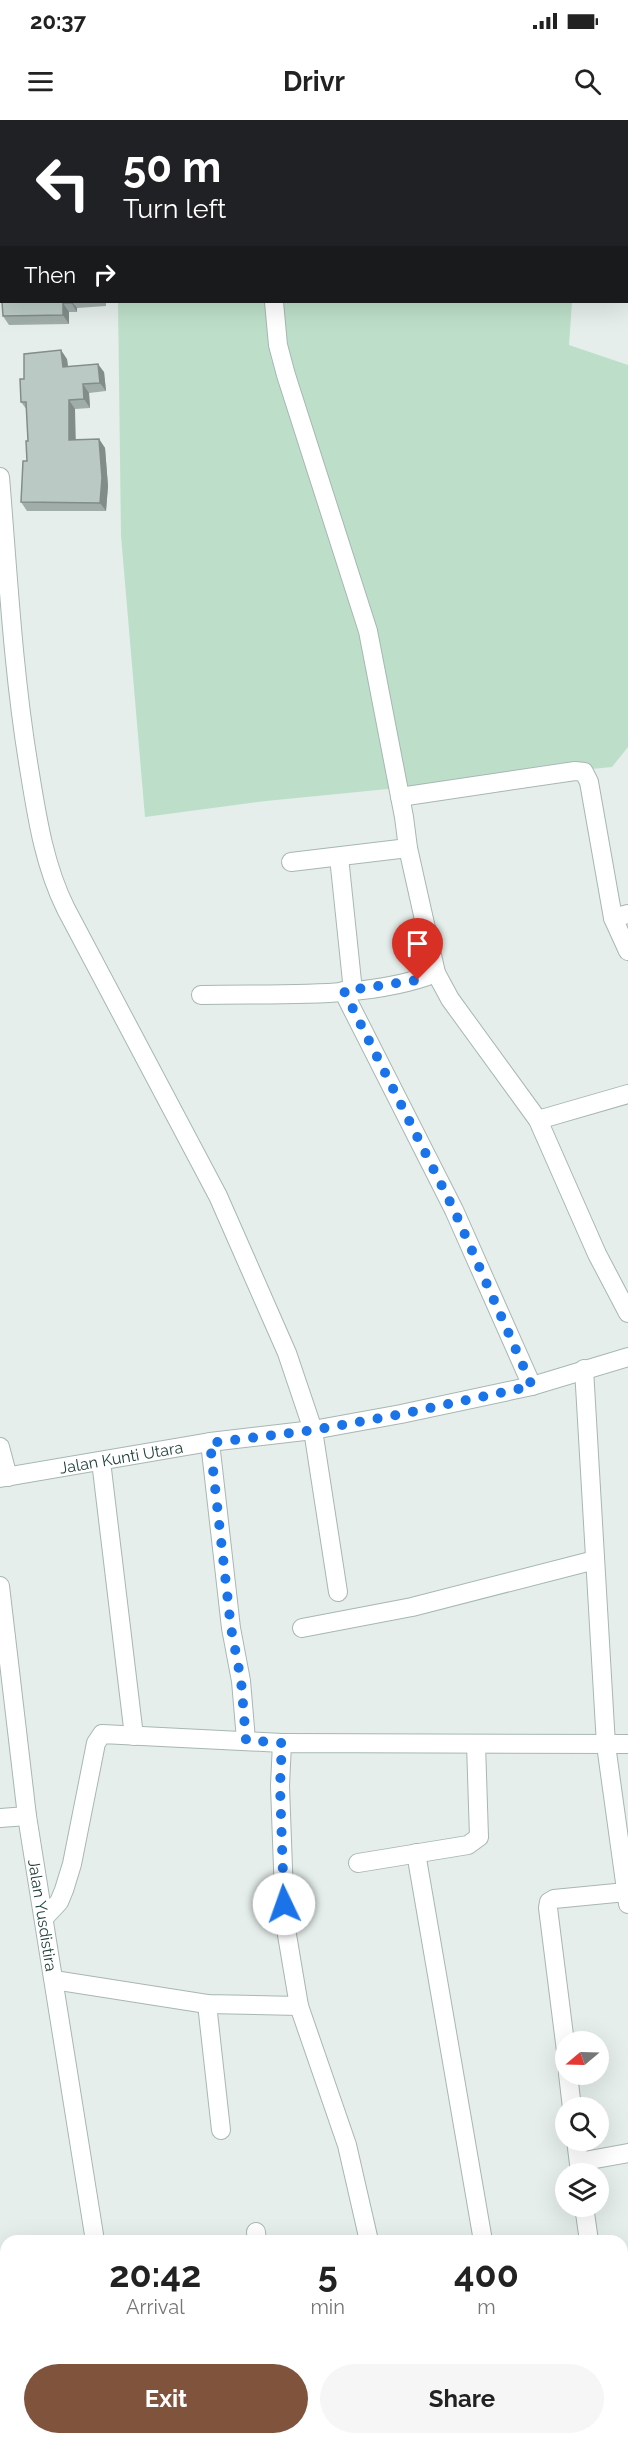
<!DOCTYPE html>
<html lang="en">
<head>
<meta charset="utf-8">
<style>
  :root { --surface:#fff; --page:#f6f6f6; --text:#222; --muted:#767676; --accent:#80533d }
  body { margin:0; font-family:Raleway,sans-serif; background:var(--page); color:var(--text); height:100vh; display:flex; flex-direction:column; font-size:22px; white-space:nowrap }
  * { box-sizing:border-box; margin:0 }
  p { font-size:20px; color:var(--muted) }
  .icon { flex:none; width:33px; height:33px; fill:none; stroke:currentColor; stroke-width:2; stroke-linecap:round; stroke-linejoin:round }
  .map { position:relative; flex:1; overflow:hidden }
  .details { position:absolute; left:0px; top:2115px; width:628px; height:210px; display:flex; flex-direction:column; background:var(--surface); border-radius:18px 18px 0 0; box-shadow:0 6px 24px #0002 }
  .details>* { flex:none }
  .banner { position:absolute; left:0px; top:0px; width:628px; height:183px; box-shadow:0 6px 24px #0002; background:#202124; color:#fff; overflow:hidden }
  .needle { width:39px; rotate:251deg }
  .buttons { position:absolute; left:555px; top:1911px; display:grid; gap:12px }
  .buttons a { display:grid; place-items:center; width:54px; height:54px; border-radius:50%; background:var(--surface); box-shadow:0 6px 24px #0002; font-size:30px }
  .pin { position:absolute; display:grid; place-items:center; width:51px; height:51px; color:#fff; margin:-62px -26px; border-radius:50% 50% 50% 0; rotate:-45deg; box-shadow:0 0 6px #0007 }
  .pin .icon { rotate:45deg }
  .me { position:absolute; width:66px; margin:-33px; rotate:357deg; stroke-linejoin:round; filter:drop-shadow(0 0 4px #0008) }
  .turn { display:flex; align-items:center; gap:21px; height:126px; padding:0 24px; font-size:27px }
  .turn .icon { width:78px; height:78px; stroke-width:2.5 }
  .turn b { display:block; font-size:42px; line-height:51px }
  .then { display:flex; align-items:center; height:57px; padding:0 24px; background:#0003; gap:12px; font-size:22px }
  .eta { display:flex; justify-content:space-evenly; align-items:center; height:102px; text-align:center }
  .eta b { font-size:36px; font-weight:700; line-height:42px }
  .cta { display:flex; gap:12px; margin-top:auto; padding:12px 24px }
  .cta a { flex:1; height:69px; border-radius:36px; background:var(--accent); color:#fff; font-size:24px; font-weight:700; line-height:69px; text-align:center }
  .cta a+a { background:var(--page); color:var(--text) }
  .status { display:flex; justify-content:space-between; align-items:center; height:42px; padding:0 30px; background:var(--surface); direction:ltr }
  .status svg { height:16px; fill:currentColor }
  header { display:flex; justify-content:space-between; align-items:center; height:78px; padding:0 24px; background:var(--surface); font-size:27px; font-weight:700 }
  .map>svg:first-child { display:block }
  .green { fill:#bddfc9 }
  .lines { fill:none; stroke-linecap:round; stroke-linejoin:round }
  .minor-casing { stroke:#a7b7b3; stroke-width:20 }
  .tertiary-casing { stroke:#a7b7b3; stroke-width:20 }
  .minor { stroke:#fff; stroke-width:18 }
  .tertiary { stroke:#fff; stroke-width:18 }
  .wall { fill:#a0ada9 }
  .shaded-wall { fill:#828d89 }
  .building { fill:#bac9c4; stroke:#828d89; stroke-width:1.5 }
  .route { stroke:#1a73e8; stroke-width:10; stroke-dasharray:0 18 }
  .labels { text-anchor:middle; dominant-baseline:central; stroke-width:4.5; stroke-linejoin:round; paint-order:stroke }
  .street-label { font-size:16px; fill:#23413b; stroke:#f6faf8 }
</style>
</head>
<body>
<div class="status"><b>20:37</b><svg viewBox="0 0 49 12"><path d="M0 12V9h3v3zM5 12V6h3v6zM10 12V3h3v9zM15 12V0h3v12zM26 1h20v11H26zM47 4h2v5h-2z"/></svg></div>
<header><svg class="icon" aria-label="menu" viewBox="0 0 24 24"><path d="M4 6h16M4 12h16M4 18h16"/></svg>Drivr<svg class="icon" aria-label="search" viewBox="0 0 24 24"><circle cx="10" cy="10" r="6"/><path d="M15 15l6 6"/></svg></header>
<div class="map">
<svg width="628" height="2325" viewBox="0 0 628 2325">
  <rect width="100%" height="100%" fill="#e5eeeb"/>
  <path class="green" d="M 118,182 L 572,182 L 569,225 L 628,245 L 628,627 L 612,647 L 266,681 L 145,697 L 121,416 Z"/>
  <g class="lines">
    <defs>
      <g id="minor">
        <path d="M 226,0 L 226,2"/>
        <path d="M 274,182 L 278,225 L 286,255 L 368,511 L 404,697 L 408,728 L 436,853 L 450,879 L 538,1000 L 597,1134 L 628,1193"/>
        <path d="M 0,357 C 8,454 13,552 29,648 C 37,697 44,745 66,789 L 218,1076 L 287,1233 L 313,1310 L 338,1472"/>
        <path d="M 400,677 L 575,651 L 584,652 L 589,662 L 613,798"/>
        <path d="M 339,737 L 353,871"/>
        <path d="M 291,742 L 408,728"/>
        <path d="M 628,794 L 613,798 L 628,831"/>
        <path d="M 343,871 L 454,1090 L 532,1266"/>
        <path d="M 201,875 C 275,873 368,880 436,853"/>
        <path d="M 538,1000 L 628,974"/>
        <path d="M 584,1249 L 606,1625 L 628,1784"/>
        <path d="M 210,1322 L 231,1508 L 241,1561 L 246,1620"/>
        <path d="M 0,1327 L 8,1357"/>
        <path d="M 101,1341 L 134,1616"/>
        <path id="s1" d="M 0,1358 L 210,1322 L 313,1310 L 401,1294 L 532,1266 L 628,1237"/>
        <path id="s2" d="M 0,1466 L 27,1696 L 95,2121"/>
        <path d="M 302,1508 L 412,1487 L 595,1440"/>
        <path d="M 0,1698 L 27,1696"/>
        <path d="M 416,1733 L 483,2121"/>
        <path d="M 358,1743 L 468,1725 L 479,1717 L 476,1624"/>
        <path d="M 44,1798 L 59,1782 L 64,1770 L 72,1744 L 96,1623 L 102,1614 L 282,1623"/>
        <path d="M 54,1860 L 207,1884 L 299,1886"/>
        <path d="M 207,1884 L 221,2010"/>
        <path d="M 566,1931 L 548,1788 L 549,1782 L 554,1779 L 626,1772"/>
        <path d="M 568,1954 L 572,1988"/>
        <path d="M 576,2020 L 580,2052"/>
        <path d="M 579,2042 L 628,2033"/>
        <path d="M 584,2086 L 589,2121"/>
        <path d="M 256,2112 L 257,2121"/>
        <path d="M 369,2121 L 347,2025 L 299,1886 L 285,1803 L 280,1666 L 282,1623 L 628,1624"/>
        <path d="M 0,2191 L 6,2191"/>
        <path d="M 622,2269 L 628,2268"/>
        <path d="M 111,2319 L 112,2325"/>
        <path d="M 405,2319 L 406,2325"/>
        <path d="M 519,2319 L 520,2325"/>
        <path d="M 614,2319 L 615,2325"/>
      </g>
      <path id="tertiary" d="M 0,28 L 2,28
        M 627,147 L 628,147"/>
    </defs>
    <use href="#minor" class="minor-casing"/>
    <use href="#tertiary" class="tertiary-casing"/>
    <use href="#minor" class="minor"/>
    <use href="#tertiary" class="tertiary"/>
  </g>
  <path class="wall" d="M 162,0 L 182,0 L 182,2 L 169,2 Z
    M 2,182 L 106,182 L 106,186 L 77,188 L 77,192 L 69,192 L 69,204 L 9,205 L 3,196 Z
    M 67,239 L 68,247 L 104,252 L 106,271 L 89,273 L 90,288 L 75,289 L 75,320 L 99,319 L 105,328 L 108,366 L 106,391 L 27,391 L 21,382 L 27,341 L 28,321 L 27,290 L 21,282 L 24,259 Z"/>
  <path class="shaded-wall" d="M 432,0 L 441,0 L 440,2 L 432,2 Z
    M 71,182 L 72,182 L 77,188 L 77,192 Z
    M 63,183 L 69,192 L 69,204 L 63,195 Z
    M 61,230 L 67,239 L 69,256 L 63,247 Z
    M 98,244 L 104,252 L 106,271 L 100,263 Z
    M 83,264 L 89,273 L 90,288 L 84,279 Z
    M 69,280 L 75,289 L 76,329 L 69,320 Z
    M 99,319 L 105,328 L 108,366 L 106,391 L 100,383 Z"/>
  <path class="building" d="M 277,0 L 432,0 L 432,2 L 277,2 Z
    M 0,64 L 2,64 L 2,159 L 0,117 Z
    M 2,182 L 71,182 L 71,183 L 63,183 L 63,195 L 3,196 Z
    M 61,230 L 63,247 L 98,244 L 100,263 L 83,264 L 84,279 L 69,280 L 69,320 L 99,319 L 102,358 L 100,383 L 21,382 L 23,341 L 27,341 L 26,321 L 28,321 L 26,282 L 21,282 L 20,259 L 24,259 L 24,234 Z"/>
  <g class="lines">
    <path class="route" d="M 284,1784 L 280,1666 L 282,1623 L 246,1620 L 241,1560 L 231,1508 L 210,1323 L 314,1310 L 402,1294 L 532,1266 L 454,1090 L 344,871 L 418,860"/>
  </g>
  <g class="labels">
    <g class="street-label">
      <text stroke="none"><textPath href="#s1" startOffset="123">Jalan Kunti Utara</textPath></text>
      <text stroke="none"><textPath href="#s2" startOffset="332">Jalan Yusdistira</textPath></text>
    </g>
  </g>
</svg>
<div class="buttons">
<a><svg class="needle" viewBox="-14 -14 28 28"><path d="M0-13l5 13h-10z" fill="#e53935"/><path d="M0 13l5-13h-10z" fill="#767676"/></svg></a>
<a><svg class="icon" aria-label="search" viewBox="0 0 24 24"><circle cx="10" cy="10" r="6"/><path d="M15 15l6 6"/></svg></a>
<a><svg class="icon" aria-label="layers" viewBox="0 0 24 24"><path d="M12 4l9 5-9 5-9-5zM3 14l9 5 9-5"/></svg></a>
</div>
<div class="pin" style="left:418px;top:860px;background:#d93025"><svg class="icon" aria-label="arrive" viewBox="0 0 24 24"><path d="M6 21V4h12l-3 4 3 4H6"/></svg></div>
<svg class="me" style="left:284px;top:1784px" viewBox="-20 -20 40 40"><circle r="19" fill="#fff"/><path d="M0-13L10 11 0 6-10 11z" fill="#1a73e8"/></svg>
<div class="banner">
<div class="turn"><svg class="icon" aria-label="left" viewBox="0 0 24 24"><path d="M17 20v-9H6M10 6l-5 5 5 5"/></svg><div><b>50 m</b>Turn left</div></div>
<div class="then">Then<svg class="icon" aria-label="right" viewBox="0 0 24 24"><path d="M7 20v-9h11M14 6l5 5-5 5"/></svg></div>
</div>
<section class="details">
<div class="eta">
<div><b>20:42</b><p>Arrival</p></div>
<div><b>5</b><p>min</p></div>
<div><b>400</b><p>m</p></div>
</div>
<div class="cta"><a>Exit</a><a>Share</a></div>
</section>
</div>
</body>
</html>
